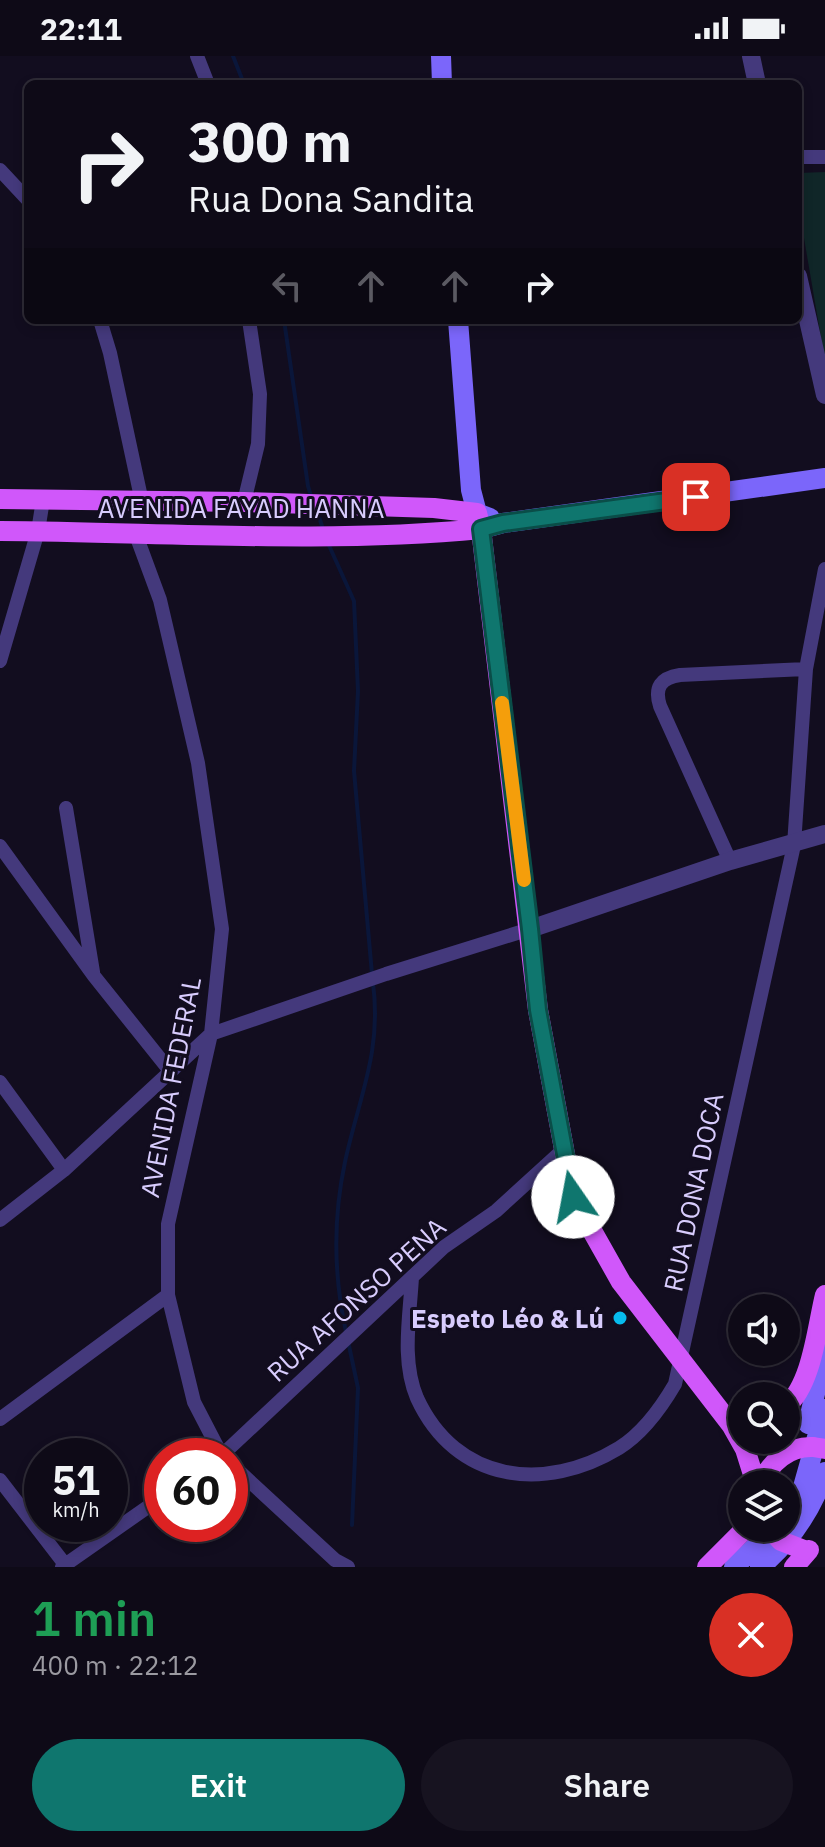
<!DOCTYPE html>
<html lang="en">
<head>
<meta charset="utf-8">
<style>
  :root { --surface:#0e0a17; --page:#171320; --text:#f1f3f6; --muted:#9b9aa1; --line:#2e2b36; --accent:#0f766e }
  body { margin:0; font-family:"IBM Plex Sans",sans-serif; background:var(--page); color:var(--text); height:100vh; display:flex; flex-direction:column; font-size:30px; white-space:nowrap }
  * { box-sizing:border-box; margin:0 }
  p { font-size:26px; color:var(--muted) }
  .icon { flex:none; width:44px; height:44px; fill:none; stroke:currentColor; stroke-width:2; stroke-linecap:round; stroke-linejoin:round }
  .map { position:relative; height:1511px; overflow:hidden }
  .panel { display:flex; flex-direction:column; background:var(--surface); flex:1 }
  .panel>* { flex:none }
  .hud { position:absolute; left:24px; top:24px; width:778px; height:244px; border-radius:12px; box-shadow:0 4px 12px #0003,0 0 0 2px var(--line); background:#0e0a17; color:var(--text); overflow:hidden }
  .fabs { position:absolute; left:728px; top:1238px; display:grid; gap:16px }
  .fabs a { display:grid; place-items:center; width:72px; height:72px; border-radius:50%; background:var(--surface); box-shadow:0 4px 12px #0003,0 0 0 2px var(--line); font-size:40px }
  .speed { position:absolute; left:24px; top:1382px; display:flex; gap:16px; font-size:40px; font-weight:700; text-align:center }
  .speed>* { display:grid; place-content:center; width:104px; height:104px; border-radius:50%; background:var(--surface); box-shadow:0 4px 12px #0003,0 0 0 2px var(--line); line-height:1 }
  .speed small { font-size:20px; font-weight:400 }
  .speed .limit { border:12px solid #d22; background:#fff; color:#111 }
  .pin { position:absolute; display:grid; place-items:center; width:68px; height:68px; color:#fff; margin:-34px; border-radius:16px; box-shadow:0 4px 12px #0006 }
  .me { position:absolute; width:88px; margin:-44px; rotate:348deg; stroke-linejoin:round; filter:drop-shadow(0 0 6px #0008) }
  .turn { display:flex; align-items:center; gap:28px; height:168px; padding:0 32px; font-size:36px }
  .turn .icon { width:104px; height:104px; stroke-width:2.5 }
  .turn b { display:block; font-size:56px; line-height:68px }
  .lanes { display:flex; align-items:center; height:76px; padding:0 32px; background:#0003; justify-content:center; gap:40px; direction:ltr }
  .lanes .off { opacity:.35 }
  .round { display:grid; place-items:center; flex:none; width:84px; height:84px; border-radius:42px; background:var(--page) }
  .overview { display:flex; align-items:center; justify-content:space-between; height:136px; padding:0 32px }
  h1 { font-size:48px; font-weight:600; line-height:60px; color:#1e9e55 }
  .primary-button { display:flex; gap:16px; margin-top:auto; padding:16px 32px }
  .primary-button a { flex:1; height:92px; border-radius:48px; background:var(--accent); color:#fff; font-size:32px; font-weight:600; line-height:92px; text-align:center }
  .primary-button a+a { background:var(--page); color:var(--text) }
  .status { display:flex; justify-content:space-between; align-items:center; height:56px; padding:0 40px; background:var(--surface); direction:ltr }
  .status svg { height:22px; fill:currentColor }
  .map>svg:first-child { display:block }
  .green { fill:#102628 }
  .lines { fill:none; stroke-linecap:round; stroke-linejoin:round }
  .stream { stroke:#0a163a; stroke-width:4 }
  .minor { stroke:#44397c; stroke-width:14 }
  .tertiary { stroke:#44397c; stroke-width:18 }
  .secondary { stroke:#7b66fa; stroke-width:20 }
  .primary { stroke:#d057fa; stroke-width:20 }
  .primary-bridge { stroke:#d057fa; stroke-width:20 }
  .route-casing { stroke:#0a4d48; stroke-width:20 }
  .route { stroke:#0f766e; stroke-width:14 }
  .slow { stroke:#f59e0b; stroke-width:14 }
  .poi-dot { fill:#07bcee; stroke:#120d1f; stroke-width:3 }
  .labels { text-anchor:middle; dominant-baseline:central; stroke-width:6; stroke-linejoin:round; paint-order:stroke }
  .street-label { font-size:26px; fill:#d8ccfd; stroke:#120d1f }
  .poi-label { font-size:26px; font-weight:bold; fill:#d8ccfd; stroke:#120d1f; text-anchor:end }
</style>
</head>
<body>
<div class="status"><b>22:11</b><svg viewBox="0 0 49 12"><path d="M0 12V9h3v3zM5 12V6h3v6zM10 12V3h3v9zM15 12V0h3v12zM26 1h20v11H26zM47 4h2v5h-2z"/></svg></div>
<div class="map">
<svg width="825" height="1511" viewBox="0 0 825 1511">
  <rect width="100%" height="100%" fill="#120d1f"/>
  <path class="green" d="M 825,116 L 825,305 L 798,147 L 798,117 Z"/>
  <g class="lines">
    <path class="stream" d="M 233,0 L 244,28
      M 284,264 L 308,430 L 312,443
      M 317,455 L 323,473
      M 327,485 L 354,545 L 358,635 L 354,715 L 372,918
      M 346,1276 C 334,1221 333,1162 345,1106 C 359,1041 382,996 373,927
      M 348,1285 L 358,1332 L 352,1469"/>
    <path class="minor" d="M 197,0 L 208,28
      M 798,101 L 825,101
      M 0,114 L 28,144
      M 100,264 L 110,297 L 142,446
      M 244,446 L 258,388 L 260,338 L 249,264
      M 136,479 L 160,544 L 188,664 L 198,707 L 222,873 L 211,978 L 168,1168 L 168,1239 L 194,1346 L 222,1400
      M 0,605 L 38,475 L 43,444
      M 66,752 L 93,916
      M 0,790 L 94,920 L 170,1015
      M 730,805 L 660,650 C 654,631 661,622 680,619 L 806,613
      M 0,1026 L 64,1114
      M 0,1164 L 64,1114 L 211,978 L 386,918 L 530,873
      M 412,1221 C 410,1260 401,1304 417,1342 C 456,1427 545,1437 619,1392 C 643,1377 661,1352 675,1328 L 794,789 L 806,613 L 825,513
      M 0,1363 L 168,1239
      M 221,1400 L 444,1191 L 496,1155 L 563,1094
      M 230,1407 L 335,1504 L 348,1511
      M 0,1424 L 67,1511
      M 62,1511 L 162,1441"/>
    <path class="tertiary" d="M 751,0 L 757,28
      M 798,220 L 825,339
      M 530,873 L 730,805 L 825,778"/>
    <path class="secondary" d="M 441,0 L 442,28
      M 458,264 L 471,434 L 477,457 L 490,462
      M 481,473 L 503,467 L 825,422
      M 808,1368 L 825,1294
      M 786,1459 L 803,1431 L 825,1353
      M 734,1511 L 775,1472
      M 760,1511 C 790,1486 812,1453 825,1416"/>
    <path class="primary" d="M 0,443 L 244,446 L 434,452 L 477,457 L 481,473 L 538,954 L 573,1141 L 621,1226 L 732,1370 L 745,1393 L 756,1428
      M 0,475 C 160,476 322,488 481,473
      M 786,1350 C 812,1329 817,1271 825,1239
      M 754,1384 L 793,1394
      M 761,1428 C 770,1406 789,1390 813,1391
      M 707,1511 L 746,1472
      M 794,1511 L 809,1494"/>
    <path class="primary-bridge" d="M 813,1391 L 825,1393
      M 769,1472 L 781,1485 L 804,1494"/>
  </g>
  <g class="lines">
    <defs>
      <path id="route" d="M 573,1141 L 538,954 L 530,873 L 481,473 L 503,467 L 696,441"/>
    </defs>
    <use href="#route" class="route-casing"/>
    <use href="#route" class="route"/>
    <path class="slow" d="M 502,647 L 524,824"/>
  </g>
  <circle class="poi-dot" cx="620" cy="1262" r="8"/>
  <g class="labels">
    <g class="street-label">
      <text x="241" y="452">AVENIDA FAYAD HANNA</text>
      <text transform="translate(170 1031) rotate(-79)">AVENIDA FEDERAL</text>
      <text transform="translate(693 1136) rotate(-78)">RUA DONA DOCA</text>
      <text transform="translate(356 1243) rotate(-42)">RUA AFONSO PENA</text>
    </g>
    <g class="poi-label">
      <text x="604" y="1262">Espeto Léo &amp; Lú</text>
    </g>
  </g>
</svg>
<div class="fabs">
<a><svg class="icon" aria-label="sound" viewBox="0 0 24 24"><path d="M4 9h4l5-4v14l-5-4H4zM17 9q2 3 0 6"/></svg></a>
<a><svg class="icon" aria-label="search" viewBox="0 0 24 24"><circle cx="10" cy="10" r="6"/><path d="M15 15l6 6"/></svg></a>
<a><svg class="icon" aria-label="layers" viewBox="0 0 24 24"><path d="M12 4l9 5-9 5-9-5zM3 14l9 5 9-5"/></svg></a>
</div>
<div class="speed"><div>51<small>km/h</small></div><div class="limit">60</div></div>
<div class="pin" style="left:696px;top:441px;background:#d93025"><svg class="icon" aria-label="arrive" viewBox="0 0 24 24"><path d="M6 21V4h12l-3 4 3 4H6"/></svg></div>
<svg class="me" style="left:573px;top:1141px" viewBox="-20 -20 40 40"><circle r="19" fill="#fff"/><path d="M0-13L10 11 0 6-10 11z" fill="#0f766e"/></svg>
<div class="hud">
<div class="turn"><svg class="icon" aria-label="right" viewBox="0 0 24 24"><path d="M7 20v-9h11M14 6l5 5-5 5"/></svg><div><b>300 m</b>Rua Dona Sandita</div></div>
<div class="lanes"><svg class="icon off" aria-label="left" viewBox="0 0 24 24"><path d="M17 20v-9H6M10 6l-5 5 5 5"/></svg><svg class="icon off" aria-label="ahead" viewBox="0 0 24 24"><path d="M12 20V5M6 11l6-6 6 6"/></svg><svg class="icon off" aria-label="ahead" viewBox="0 0 24 24"><path d="M12 20V5M6 11l6-6 6 6"/></svg><svg class="icon" aria-label="right" viewBox="0 0 24 24"><path d="M7 20v-9h11M14 6l5 5-5 5"/></svg></div>
</div>
</div>
<section class="panel">
<div class="overview"><div><h1>1 min</h1><p>400 m · 22:12</p></div><a class="round" style="background:#d93025;color:#fff"><svg class="icon" aria-label="close" viewBox="0 0 24 24"><path d="M6 6l12 12M18 6L6 18"/></svg></a></div>
<div class="primary-button"><a>Exit</a><a>Share</a></div>
</section>
</body>
</html>
